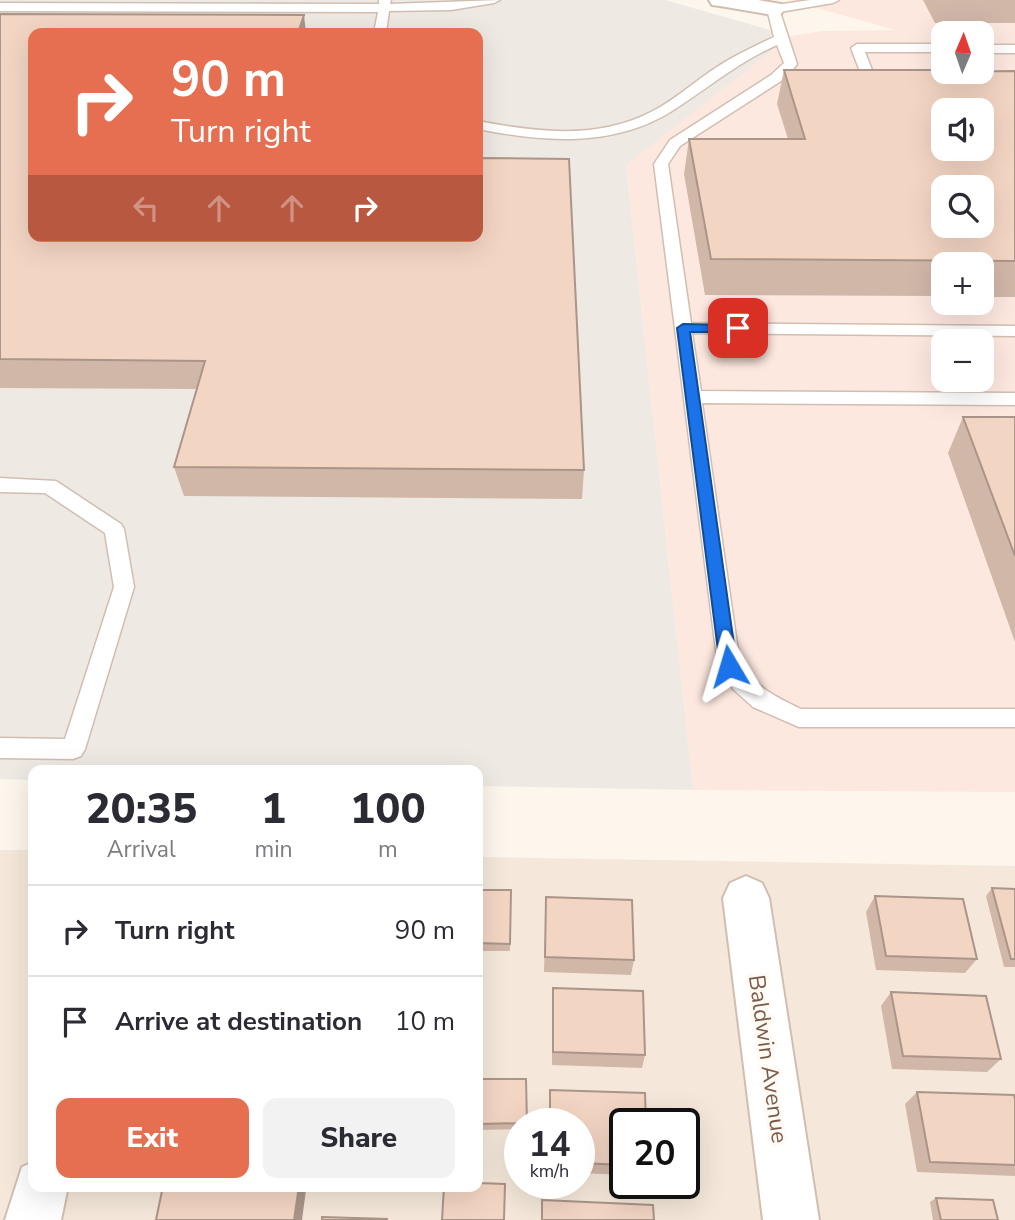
<!DOCTYPE html>
<html lang="en">
<head>
<meta charset="utf-8">
<style>
  :root { --surface:#fff; --page:#f2f2f3; --text:#2b2b33; --muted:#7c7c81; --line:#e1e1e2; --accent:#e76f51 }
  body { margin:0; font-family:"Nunito Sans",sans-serif; background:var(--page); color:var(--text); height:100vh; display:flex; flex-direction:column; font-size:26px; white-space:nowrap }
  * { box-sizing:border-box; margin:0 }
  p { font-size:23px; color:var(--muted) }
  .icon { flex:none; width:38px; height:38px; fill:none; stroke:currentColor; stroke-width:2; stroke-linecap:round; stroke-linejoin:round }
  .map { position:relative; flex:1; overflow:hidden }
  .drawer { position:absolute; left:28px; top:765px; width:455px; height:427px; display:flex; flex-direction:column; background:var(--surface); border-radius:14px; box-shadow:0 7px 28px #0002 }
  .drawer>* { flex:none }
  .top-card { position:absolute; left:28px; top:28px; width:455px; height:214px; border-radius:14px; box-shadow:0 7px 28px #0002; background:#e76f51; color:#fff; overflow:hidden }
  .needle { width:46px; rotate:2deg }
  .tools { position:absolute; left:931px; top:21px; display:grid; gap:14px }
  .tools a { display:grid; place-items:center; width:63px; height:63px; border-radius:14px; background:var(--surface); box-shadow:0 7px 28px #0002; font-size:35px }
  .speed { position:absolute; left:504px; top:1108px; display:flex; gap:14px; font-size:35px; font-weight:700; text-align:center }
  .speed>* { display:grid; place-content:center; width:91px; height:91px; border-radius:50%; background:var(--surface); box-shadow:0 7px 28px #0002; line-height:1 }
  .speed small { font-size:18px; font-weight:400 }
  .speed .limit { border:4px solid #111; border-radius:10px; background:#fff; color:#111 }
  .pin { position:absolute; display:grid; place-items:center; width:60px; height:60px; color:#fff; margin:-30px; border-radius:14px; box-shadow:0 4px 10px #0006 }
  .me { position:absolute; width:77px; margin:-38px; rotate:353deg; stroke-linejoin:round; filter:drop-shadow(0 0 5px #0008) }
  .turn { display:flex; align-items:center; gap:24px; height:147px; padding:0 28px; font-size:32px }
  .turn .icon { width:91px; height:91px; stroke-width:2.5 }
  .turn b { display:block; font-size:49px; line-height:60px }
  .lanes { display:flex; align-items:center; height:66px; padding:0 28px; background:#0003; justify-content:center; gap:35px; direction:ltr }
  .lanes .off { opacity:.35 }
  .eta { display:flex; justify-content:space-evenly; align-items:center; height:119px; text-align:center }
  .eta b { font-size:42px; font-weight:800; line-height:49px }
  .button { display:flex; gap:14px; margin-top:auto; padding:14px 28px }
  .button a { flex:1; height:80px; border-radius:14px; background:var(--accent); color:#fff; font-size:28px; font-weight:800; line-height:80px; text-align:center }
  .button a+a { background:var(--page); color:var(--text) }
  ul { padding:0; list-style:none }
  li { display:flex; align-items:center; gap:21px; height:91px; padding:0 28px; border-top:2px solid var(--line) }
  li div { flex:1 }
  li b { display:block; font-size:26px }
  li em { font-style:normal }
  .map>svg:first-child { display:block }
  .residential { fill:#f5e8da; fill-rule:evenodd }
  .commercial { fill:#fde8e0; fill-rule:evenodd }
  .industrial { fill:#efe9e4; fill-rule:evenodd }
  .lines { fill:none; stroke-linecap:round; stroke-linejoin:round }
  .lane-casing { stroke:#d1beb0; stroke-width:3 }
  .street-casing { stroke:#d1beb0; stroke-width:4 }
  .lane { fill:#fff; fill-rule:evenodd }
  .street { fill:#fff; fill-rule:evenodd }
  .wall { fill:#d1b7a8 }
  .shaded-wall { fill:#aa9588 }
  .building { fill:#f3d5c3; stroke:#aa9588; stroke-width:2; fill-rule:evenodd }
  .route { fill:#1a73e8; stroke:#114b97; stroke-width:2 }
  .labels { text-anchor:middle; dominant-baseline:central; stroke-width:7; stroke-linejoin:round; paint-order:stroke }
  .near-street-label { font-size:23px; fill:#7a5c4d; stroke:#fffaf3 }
</style>
</head>
<body>
<div class="map">
<svg width="1015" height="1220" viewBox="0 0 1015 1220">
  <rect width="100%" height="100%" fill="#fdf6ec"/>
  <path class="residential" d="M 0,850 L 33,850 L 33,1186 L 478,1186 L 478,857 L 1015,866 L 1015,1220 L 0,1220 ZM 520,1124 L 579,1124 L 579,1183 L 520,1183 ZM 625,1124 L 684,1124 L 684,1183 L 625,1183 Z"/>
  <path class="commercial" d="M 789,0 L 1015,0 L 1015,792 L 693,790 L 626,164 L 791,36 L 823,31 L 895,30 ZM 943,33 L 982,33 L 982,72 L 943,72 ZM 943,110 L 982,110 L 982,149 L 943,149 ZM 943,187 L 982,187 L 982,226 L 943,226 ZM 943,264 L 982,264 L 982,303 L 943,303 ZM 943,341 L 982,341 L 982,380 L 943,380 Z"/>
  <path class="industrial" d="M 0,0 L 665,0 L 791,36 L 626,165 L 693,790 L 478,786 L 478,770 L 33,770 L 33,780 L 0,779 ZM 33,33 L 478,33 L 478,236 L 33,236 Z"/>
  <g class="lines">
    <defs>
      <path id="lane" d="M 379,0 L 391,0 L 390,4 L 500,0 L 494,3 L 451,10 L 389,11 L 386,33 L 374,33 L 378,12 L 0,11 L 0,3 L 379,4 Z
        M 810,0 L 839,0 L 833,3 L 780,12 L 797,64 L 795,67 L 781,81 L 680,146 L 668,164 L 691,323 L 1015,326 L 1015,336 L 692,333 L 701,391 L 1015,393 L 1015,405 L 702,403 L 740,664 C 756,687 776,697 801,709 L 1015,709 L 1015,727 L 799,727 L 753,707 L 733,689 L 718,666 L 654,164 L 670,140 L 771,75 L 784,63 L 777,45 C 738,62 708,88 672,111 C 613,148 543,142 478,129 L 478,121 C 536,132 596,140 651,112 C 675,100 695,81 717,67 C 735,55 755,46 774,37 L 767,9 L 769,6 Z
        M 943,44 L 943,52 L 865,52 L 874,75 L 892,76 L 893,79 L 887,83 L 864,82 L 851,48 L 857,44 Z
        M 982,45 L 1015,45 L 1015,53 L 982,53 Z
        M 0,478 L 56,481 L 121,524 L 124,529 L 134,587 L 85,749 L 81,756 L 73,759 L 0,758 L 0,738 L 65,739 L 114,587 L 105,533 L 45,493 L 0,492 Z"/>
      <path id="street" d="M 709,0 L 758,0 L 781,4 L 784,9 L 781,14 L 773,15 L 720,6 L 712,5 Z
        M 746,876 L 762,883 L 769,898 L 819,1220 L 763,1220 L 723,898 L 730,883 Z
        M 33,1162 L 33,1186 L 68,1186 L 61,1220 L 5,1220 L 22,1167 Z"/>
    </defs>
    <use href="#lane" class="lane-casing"/>
    <use href="#street" class="street-casing"/>
    <use href="#lane" class="lane"/>
    <use href="#street" class="street"/>
  </g>
  <path class="wall" d="M 923,0 L 1015,0 L 1015,23 L 935,23 Z
    M 0,14 L 33,33 L 584,470 L 582,499 L 184,496 L 174,467 L 197,389 L 0,388 Z
    M 784,70 L 1015,71 L 1015,297 L 982,297 L 982,264 L 943,264 L 943,296 L 705,295 L 684,174 L 689,139 L 788,139 L 777,104 Z
    M 963,417 L 1015,417 L 1015,642 L 948,453 Z
    M 992,888 L 1015,889 L 1015,967 L 1004,967 L 986,896 Z
    M 478,890 L 511,890 L 510,951 L 478,951 Z
    M 875,896 L 977,959 L 965,973 L 876,970 L 866,912 Z
    M 546,897 L 634,960 L 631,975 L 544,972 Z
    M 553,988 L 645,1055 L 642,1068 L 552,1065 L 552,1002 Z
    M 891,992 L 1001,1059 L 987,1072 L 892,1069 L 881,1006 Z
    M 478,1079 L 520,1124 L 520,1129 L 478,1130 Z
    M 550,1090 L 625,1124 L 625,1175 L 579,1173 L 579,1124 L 549,1124 Z
    M 917,1092 L 1015,1099 L 1015,1176 L 917,1172 L 905,1104 Z
    M 936,1198 L 998,1220 L 933,1220 L 930,1202 Z"/>
  <path class="shaded-wall" d="M 304,15 L 306,33 L 298,33 Z
    M 299,1186 L 304,1186 L 306,1190 L 302,1220 L 294,1220 Z"/>
  <path class="building" d="M 0,14 L 304,15 L 298,33 L 33,33 L 33,236 L 478,236 L 478,158 L 569,159 L 584,470 L 174,467 L 205,361 L 0,359 Z
    M 784,70 L 943,70 L 943,72 L 1015,71 L 1015,261 L 711,259 L 689,139 L 805,139 ZM 943,110 L 982,110 L 982,149 L 943,149 ZM 943,187 L 982,187 L 982,226 L 943,226 Z
    M 963,417 L 1015,417 L 1015,556 Z
    M 992,888 L 1015,889 L 1015,959 L 1011,959 Z
    M 478,890 L 511,890 L 510,944 L 478,943 Z
    M 875,896 L 963,899 L 977,959 L 886,956 Z
    M 546,897 L 632,900 L 634,960 L 545,957 Z
    M 553,988 L 643,991 L 645,1055 L 553,1052 Z
    M 891,992 L 986,996 L 1001,1059 L 903,1056 Z
    M 478,1079 L 526,1079 L 527,1123 L 478,1124 Z
    M 550,1090 L 645,1093 L 646,1124 L 625,1124 L 625,1165 L 579,1163 L 579,1124 L 550,1124 Z
    M 917,1092 L 1014,1095 L 1015,1099 L 1015,1165 L 930,1162 Z
    M 478,1183 L 505,1184 L 504,1220 L 442,1220 L 444,1186 L 478,1186 Z
    M 163,1186 L 299,1186 L 294,1220 L 156,1220 Z
    M 936,1198 L 993,1200 L 998,1220 L 941,1220 Z
    M 542,1200 L 653,1205 L 654,1220 L 542,1220 Z
    M 322,1217 L 387,1219 L 387,1220 L 322,1220 Z"/>
  <path class="route" d="M 683,324 L 738,325 L 745,328 L 738,332 L 690,332 L 737,666 L 734,670 L 723,670 L 720,666 L 677,328 Z"/>
  <g class="labels">
    <g class="near-street-label">
      <text transform="translate(768 1059) rotate(82)">Baldwin Avenue</text>
    </g>
  </g>
</svg>
<div class="tools">
<a><svg class="needle" viewBox="-14 -14 28 28"><path d="M0-13l5 13h-10z" fill="#e53935"/><path d="M0 13l5-13h-10z" fill="#7c7c81"/></svg></a>
<a><svg class="icon" aria-label="sound" viewBox="0 0 24 24"><path d="M4 9h4l5-4v14l-5-4H4zM17 9q2 3 0 6"/></svg></a>
<a><svg class="icon" aria-label="search" viewBox="0 0 24 24"><circle cx="10" cy="10" r="6"/><path d="M15 15l6 6"/></svg></a>
<a>+</a>
<a>−</a>
</div>
<div class="speed"><div>14<small>km/h</small></div><div class="limit">20</div></div>
<div class="pin" style="left:738px;top:328px;background:#d93025"><svg class="icon" aria-label="arrive" viewBox="0 0 24 24"><path d="M6 21V4h12l-3 4 3 4H6"/></svg></div>
<svg class="me" style="left:729px;top:666px" viewBox="-20 -20 40 40"><path d="M0-17L14 15 0 8-14 15z" fill="#1a73e8" stroke="#fff" stroke-width="4"/></svg>
<div class="top-card">
<div class="turn"><svg class="icon" aria-label="right" viewBox="0 0 24 24"><path d="M7 20v-9h11M14 6l5 5-5 5"/></svg><div><b>90 m</b>Turn right</div></div>
<div class="lanes"><svg class="icon off" aria-label="left" viewBox="0 0 24 24"><path d="M17 20v-9H6M10 6l-5 5 5 5"/></svg><svg class="icon off" aria-label="ahead" viewBox="0 0 24 24"><path d="M12 20V5M6 11l6-6 6 6"/></svg><svg class="icon off" aria-label="ahead" viewBox="0 0 24 24"><path d="M12 20V5M6 11l6-6 6 6"/></svg><svg class="icon" aria-label="right" viewBox="0 0 24 24"><path d="M7 20v-9h11M14 6l5 5-5 5"/></svg></div>
</div>
<section class="drawer">
<div class="eta">
<div><b>20:35</b><p>Arrival</p></div>
<div><b>1</b><p>min</p></div>
<div><b>100</b><p>m</p></div>
</div>
<ul>
<li><svg class="icon" aria-label="right" viewBox="0 0 24 24"><path d="M7 20v-9h11M14 6l5 5-5 5"/></svg><div><b>Turn right</b></div><em>90 m</em></li>
<li><svg class="icon" aria-label="arrive" viewBox="0 0 24 24"><path d="M6 21V4h12l-3 4 3 4H6"/></svg><div><b>Arrive at destination</b></div><em>10 m</em></li>
</ul>
<div class="button"><a>Exit</a><a>Share</a></div>
</section>
</div>
</body>
</html>
